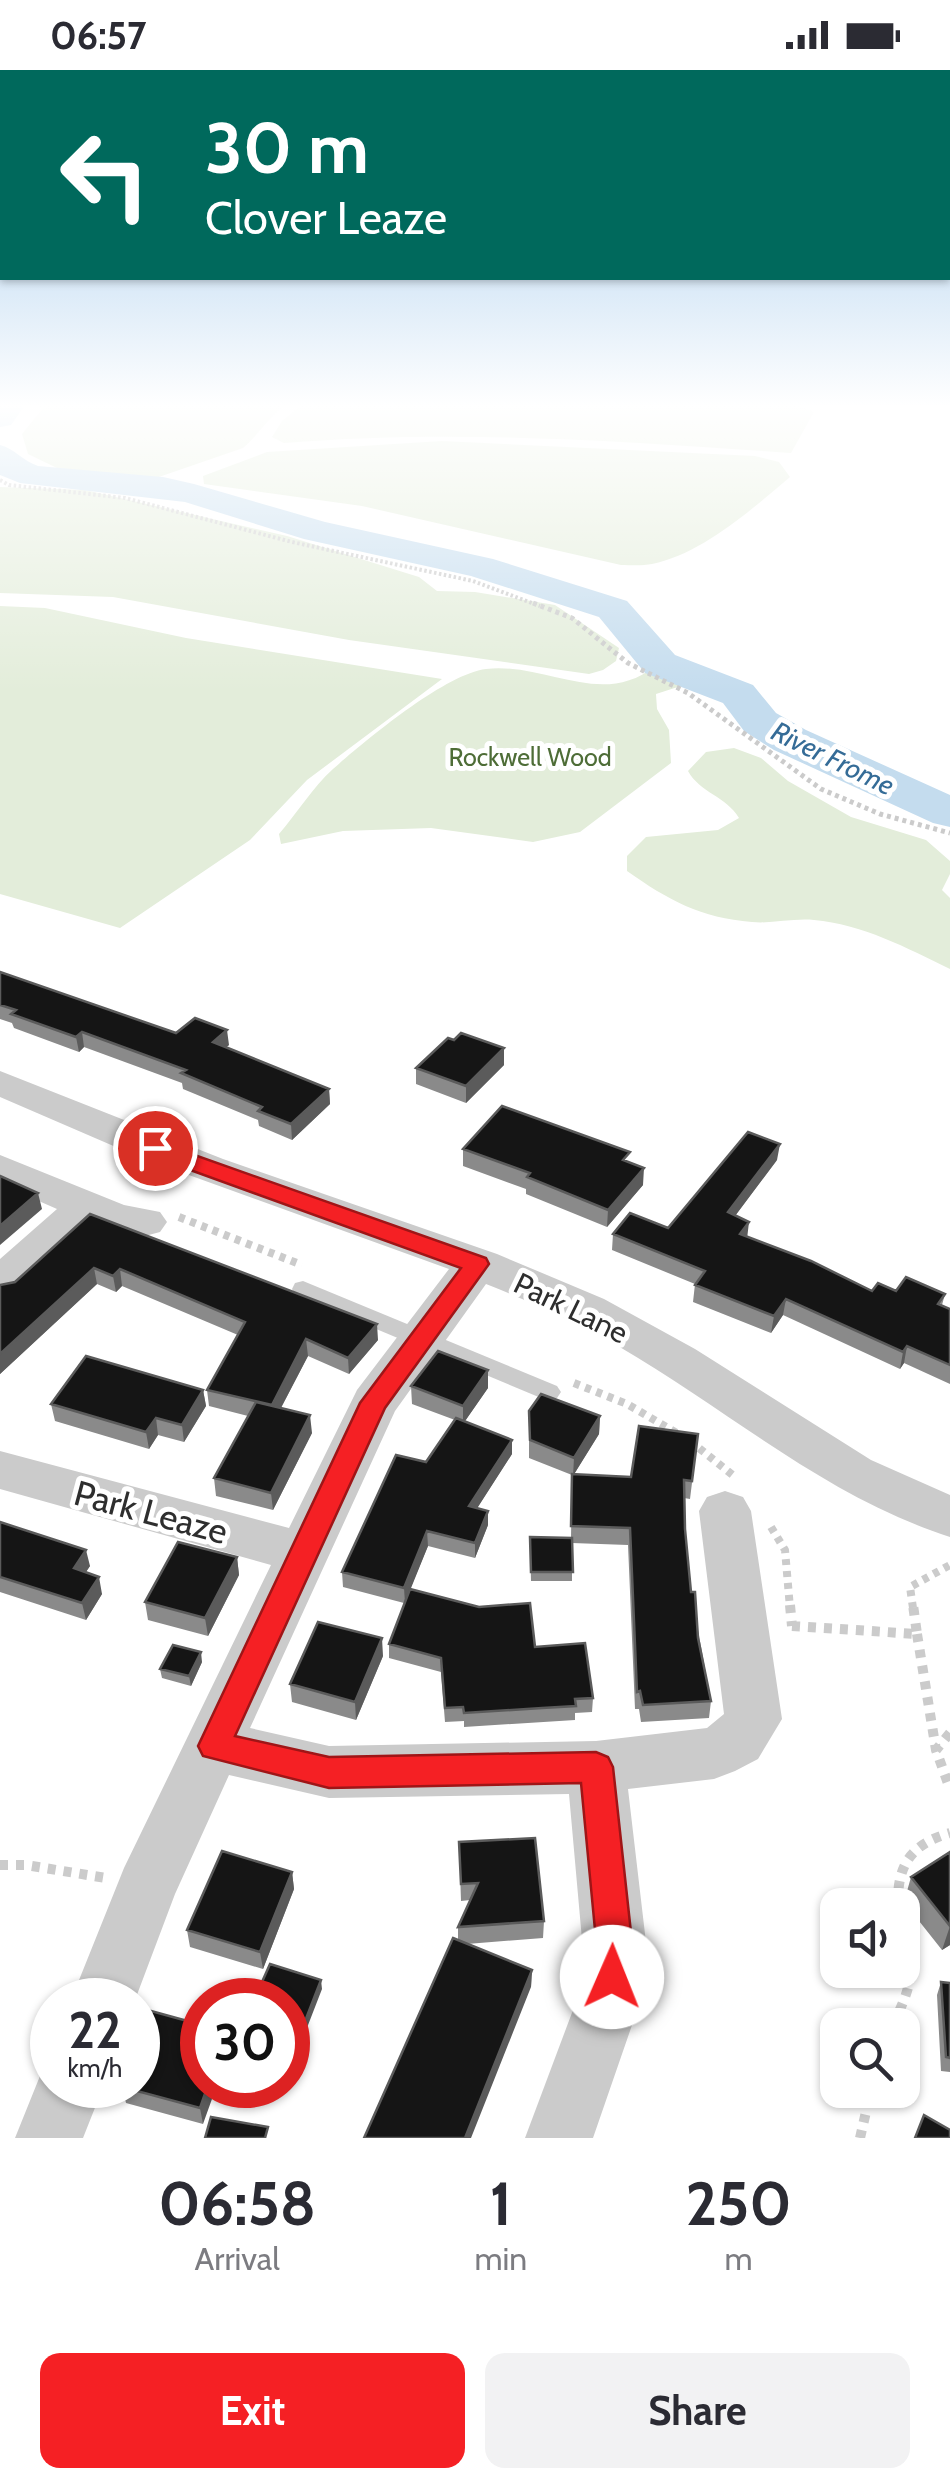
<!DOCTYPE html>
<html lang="en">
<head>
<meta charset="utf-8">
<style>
  :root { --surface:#fff; --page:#f2f2f3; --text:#2b2b33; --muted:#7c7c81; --accent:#f52024 }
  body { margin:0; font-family:Cabin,sans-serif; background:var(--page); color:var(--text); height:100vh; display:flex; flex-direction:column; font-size:38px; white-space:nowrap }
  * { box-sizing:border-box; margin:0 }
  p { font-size:32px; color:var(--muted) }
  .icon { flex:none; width:55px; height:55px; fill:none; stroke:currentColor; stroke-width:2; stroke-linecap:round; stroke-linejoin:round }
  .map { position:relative; height:2068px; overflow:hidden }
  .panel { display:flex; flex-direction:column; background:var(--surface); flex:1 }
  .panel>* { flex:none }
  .banner { position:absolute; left:0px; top:0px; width:950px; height:210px; box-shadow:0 2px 8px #0004; background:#00695c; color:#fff; overflow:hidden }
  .tools { position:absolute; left:820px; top:1818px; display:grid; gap:20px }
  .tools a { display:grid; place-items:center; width:100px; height:100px; border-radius:20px; background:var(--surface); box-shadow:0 2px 8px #0004; font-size:50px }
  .speed { position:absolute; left:30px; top:1908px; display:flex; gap:20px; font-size:50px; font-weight:700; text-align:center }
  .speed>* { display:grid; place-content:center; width:130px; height:130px; border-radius:50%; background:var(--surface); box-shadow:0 2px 8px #0004; line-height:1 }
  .speed small { font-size:25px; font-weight:400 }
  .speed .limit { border:15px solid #d22; background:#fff; color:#111 }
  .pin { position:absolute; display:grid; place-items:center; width:85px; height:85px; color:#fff; margin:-42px; border:5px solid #fff; border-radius:50%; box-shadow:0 2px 10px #0007 }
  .me { position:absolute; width:110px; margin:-55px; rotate:1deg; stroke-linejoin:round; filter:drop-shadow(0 0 8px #0008) }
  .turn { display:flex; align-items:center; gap:35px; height:210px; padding:0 40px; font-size:45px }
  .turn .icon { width:130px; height:130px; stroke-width:2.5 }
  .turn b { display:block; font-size:70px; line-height:85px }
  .eta { display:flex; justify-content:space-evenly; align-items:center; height:170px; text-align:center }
  .eta b { font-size:60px; font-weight:800; line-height:70px }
  .cta { display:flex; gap:20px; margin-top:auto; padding:20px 40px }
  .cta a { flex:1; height:115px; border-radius:20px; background:var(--accent); color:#fff; font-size:40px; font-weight:800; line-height:115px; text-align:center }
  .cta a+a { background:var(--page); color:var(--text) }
  .status { display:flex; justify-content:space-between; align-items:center; height:70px; padding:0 50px; background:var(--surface); direction:ltr }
  .status svg { height:28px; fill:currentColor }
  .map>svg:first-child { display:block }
  .green { fill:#e3edda }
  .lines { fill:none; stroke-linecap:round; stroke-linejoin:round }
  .river { fill:#c4dcee; fill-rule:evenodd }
  .path-far3 { stroke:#cbcbcb; stroke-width:4; stroke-dasharray:2.5 2.5; stroke-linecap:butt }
  .path-far2 { stroke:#cbcbcb; stroke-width:5; stroke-dasharray:4 4; stroke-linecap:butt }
  .path-far1 { stroke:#cbcbcb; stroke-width:8; stroke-dasharray:6 6; stroke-linecap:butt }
  .path { stroke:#cbcbcb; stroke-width:10; stroke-dasharray:8 8; stroke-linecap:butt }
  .service { fill:#cbcbcb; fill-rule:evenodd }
  .minor { fill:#cbcbcb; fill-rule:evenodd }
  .wall { fill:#8a8a8a }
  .shaded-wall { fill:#5b5b5b }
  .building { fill:#151515; stroke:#5b5b5b; stroke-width:2.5 }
  .route { fill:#f52024; stroke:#9f1517; stroke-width:2.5 }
  .labels { text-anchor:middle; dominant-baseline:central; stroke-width:10; stroke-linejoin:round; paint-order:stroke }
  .far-park-label { font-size:25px; fill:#4e6d37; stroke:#fff }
  .far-water-label { font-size:28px; font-style:italic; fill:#356c97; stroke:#fff }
  .street-label { font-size:30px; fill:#2e2e2e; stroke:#fff }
  .near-street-label { font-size:35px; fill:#2e2e2e; stroke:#fff }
</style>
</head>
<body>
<div class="status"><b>06:57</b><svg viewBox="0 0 49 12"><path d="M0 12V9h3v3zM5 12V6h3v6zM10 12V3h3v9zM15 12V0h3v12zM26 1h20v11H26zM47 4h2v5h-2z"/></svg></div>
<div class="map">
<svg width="950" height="2068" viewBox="0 0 950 2068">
  <rect width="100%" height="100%" fill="#fff"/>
  <path class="green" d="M 35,333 L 287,333 C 269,347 259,364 243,378 L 153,409 L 57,398 L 28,384 L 22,364 L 43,338 Z
    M 304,333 L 792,333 L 814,342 L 791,383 C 619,371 456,359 284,373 L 272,367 L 282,351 Z
    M 442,371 L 755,386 L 779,392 L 790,407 C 752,439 702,484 652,494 C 642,496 630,495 621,495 L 362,436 L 204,414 L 203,406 L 267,382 Z
    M 0,417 L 85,420 L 287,466 L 419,507 L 437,521 L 475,522 L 555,535 L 619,578 L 616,591 L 603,600 L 589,604 L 349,570 L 113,527 L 0,523 Z
    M 0,536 L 45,538 L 186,568 L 442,609 L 307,710 L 250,770 L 120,858 L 0,824 Z
    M 655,596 L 683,607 L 687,614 L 656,624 L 657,639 L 669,660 L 671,693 L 580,762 L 533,772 L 431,758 L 343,761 L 281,774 L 279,764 C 297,743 313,717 333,699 C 366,670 445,604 486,599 C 545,592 602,639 655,596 Z
    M 734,678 L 761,688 L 788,711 L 851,747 L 926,770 L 950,791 L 950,804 L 942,820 L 950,828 L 950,899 C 907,878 862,854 814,850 C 793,848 772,854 752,852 C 701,848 668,830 627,801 L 627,786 L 646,767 L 718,760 L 739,748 C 726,726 700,723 688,701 L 706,682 Z"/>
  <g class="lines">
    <path class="river" d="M 0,333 L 20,333 L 23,338 L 11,355 L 0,357 Z
      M 0,375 C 15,379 23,391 38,396 L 163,407 L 194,414 L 325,452 L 493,489 L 627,531 L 675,585 L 753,615 L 776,643 L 806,660 L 950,725 L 950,757 L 933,753 L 774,680 L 744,661 L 723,633 L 645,603 L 599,547 L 471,506 L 304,469 L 185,432 L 20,413 L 0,405 Z"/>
    <path class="path-far3" d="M 0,410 L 9,415 L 125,428 L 292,472 L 473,511 L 540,536"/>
    <path class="path-far2" d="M 533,533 L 572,548 L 628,593 L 688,623 L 821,719 L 880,744 L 950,763"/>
    <path class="path-far1" d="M 179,1147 L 302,1195
      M 574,1313 L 627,1334 L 680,1365
      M 690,1371 L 735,1407
      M 771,1457 L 785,1480 L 790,1538
      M 913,1538 L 910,1517 L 950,1495"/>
    <path class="path" d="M 790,1535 L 792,1556
      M 792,1556 L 917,1564 L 913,1535
      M 917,1564 L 936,1680
      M 950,1663 L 936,1680 L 950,1719
      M 0,1795 L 26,1795 L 106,1808
      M 898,1835 C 897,1795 911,1774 950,1763
      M 892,1955 C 913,1917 918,1889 902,1849
      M 860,2068 L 871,2020"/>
    <path class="service" d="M 303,1211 L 557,1316 L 561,1322 L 557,1328 L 549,1331 L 541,1328 L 295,1225 L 292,1219 L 295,1213 Z"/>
    <path class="minor" d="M 0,1001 L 223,1089 L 497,1184 L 604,1229 L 695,1279 L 871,1390 L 950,1425 L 950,1467 C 826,1427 730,1341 618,1276 C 576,1252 531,1232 486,1214 L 395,1341 L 250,1658 L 329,1676 L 596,1671 L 707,1658 L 724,1644 L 699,1441 L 707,1427 L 725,1421 L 743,1427 L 751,1441 L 782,1649 L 758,1689 L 735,1701 L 714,1709 L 628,1719 L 647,1881 L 640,1932 L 593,2068 L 525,2068 L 576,1932 L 583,1881 L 569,1724 L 329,1728 L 229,1705 L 175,1824 L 135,1930 L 71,1930 L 124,1798 L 271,1495 L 0,1419 L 0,1381 L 289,1458 L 357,1320 L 449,1199 L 139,1087 L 0,1027 Z
      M 0,1085 L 124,1135 L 160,1142 L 167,1152 L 160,1162 L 145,1166 L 93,1155 L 16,1225 L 0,1230 L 0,1189 L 57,1139 L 0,1114 Z
      M 52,1989 L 52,2015 L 104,2015 L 83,2068 L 15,2068 L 46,1991 Z"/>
  </g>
  <path class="wall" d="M 0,902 L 176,963 L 229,975 L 226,977 L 329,1019 L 330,1034 L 292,1070 L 259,1056 L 258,1050 L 183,1019 L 182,1013 L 84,977 L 79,982 L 14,958 L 12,953 L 0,949 Z
    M 454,970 L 504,978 L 504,995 L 466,1033 L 416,1014 L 416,998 Z
    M 463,1079 L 630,1093 L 643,1115 L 607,1157 L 526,1124 L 526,1119 L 463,1096 Z
    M 777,1090 L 735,1146 L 747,1167 L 872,1221 L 896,1221 L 945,1224 L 942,1235 L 950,1239 L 950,1314 L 904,1293 L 900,1299 L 783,1245 L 771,1263 L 693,1232 L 695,1214 L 612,1180 L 613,1164 L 668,1158 Z
    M 90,1144 L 378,1270 L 349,1304 L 308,1286 L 281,1338 L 312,1363 L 273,1440 L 216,1426 L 214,1408 L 248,1346 L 209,1336 L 207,1320 L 238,1265 L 122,1216 L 116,1222 L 97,1214 L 0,1304 L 0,1215 L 15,1212 Z
    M 488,1300 L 488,1318 L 465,1351 L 512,1384 L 477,1438 L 488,1441 L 488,1455 L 475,1488 L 428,1476 L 410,1519 L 535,1577 L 593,1628 L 592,1642 L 575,1643 L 575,1650 L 464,1657 L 464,1651 L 445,1652 L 441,1602 L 389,1588 L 389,1574 L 404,1533 L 343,1517 L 342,1502 L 426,1392 L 455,1350 L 412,1334 L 411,1316 Z
    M 203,1320 L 206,1336 L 184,1372 L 158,1365 L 149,1379 L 55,1351 L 51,1334 Z
    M 529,1341 L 600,1346 L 599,1364 L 574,1404 L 631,1407 L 698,1364 L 690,1429 L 684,1428 L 685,1459 L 691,1522 L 711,1631 L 709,1648 L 641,1652 L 639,1639 L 635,1639 L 628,1475 L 572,1473 L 572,1511 L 531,1511 L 530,1467 L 571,1468 L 572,1405 L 529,1388 Z
    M 0,1452 L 90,1496 L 86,1502 L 102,1524 L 86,1550 L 0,1522 Z
    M 237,1487 L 239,1505 L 208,1566 L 148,1550 L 145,1532 Z
    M 383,1586 L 356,1650 L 292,1632 L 290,1614 Z
    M 202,1592 L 191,1616 L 162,1608 L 160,1599 Z
    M 459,1772 L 544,1851 L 543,1868 L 467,1874 L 532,1900 L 531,1917 L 458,1870 L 458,1857 L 470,1830 L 461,1831 Z
    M 950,1782 L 950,1875 L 942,1880 L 904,1832 L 911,1807 Z
    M 292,1802 L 294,1819 L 263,1899 L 190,1877 L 187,1860 Z
    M 941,1912 L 950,1913 L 950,2002 L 941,2001 L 937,1925 Z
    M 202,1955 L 203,2054 L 126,2033 L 122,2017 Z"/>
  <path class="shaded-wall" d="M 227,960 L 229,975 L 214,987 L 213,972 Z
    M 82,962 L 84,977 L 79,982 L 76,967 Z
    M 504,978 L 504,995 L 466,1033 L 466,1016 Z
    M 329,1019 L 330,1034 L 292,1070 L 291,1054 Z
    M 780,1074 L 777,1090 L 726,1158 L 728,1142 Z
    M 644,1098 L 643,1115 L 607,1157 L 608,1140 Z
    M 38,1123 L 42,1139 L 0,1175 L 0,1156 Z
    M 749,1152 L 747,1169 L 740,1164 Z
    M 94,1198 L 97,1214 L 0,1304 L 0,1284 Z
    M 120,1199 L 122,1216 L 116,1222 L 113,1206 Z
    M 786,1229 L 783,1245 L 771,1263 L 774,1246 Z
    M 377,1254 L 378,1270 L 349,1304 L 348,1288 Z
    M 306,1269 L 308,1286 L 274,1351 L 272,1335 Z
    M 907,1276 L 904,1293 L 900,1299 L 903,1282 Z
    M 488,1300 L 488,1318 L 463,1354 L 463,1336 Z
    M 203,1320 L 206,1336 L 184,1372 L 182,1355 Z
    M 310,1345 L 312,1363 L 273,1440 L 271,1423 Z
    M 600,1346 L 599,1364 L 573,1406 L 574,1388 Z
    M 156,1348 L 158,1365 L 149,1379 L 146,1362 Z
    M 512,1370 L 512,1384 L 469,1451 L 469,1436 Z
    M 488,1441 L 488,1455 L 475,1488 L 475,1473 Z
    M 427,1461 L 428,1476 L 405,1533 L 404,1518 Z
    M 86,1480 L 90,1496 L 77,1515 L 74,1498 Z
    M 237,1487 L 239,1505 L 208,1566 L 205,1548 Z
    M 99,1507 L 102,1524 L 86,1550 L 82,1533 Z
    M 382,1568 L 383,1586 L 356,1650 L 355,1632 Z
    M 201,1582 L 202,1592 L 191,1616 L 189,1606 Z
    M 292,1802 L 294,1819 L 263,1899 L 260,1882 Z
    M 950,1856 L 950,1875 L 942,1880 Z
    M 532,1900 L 531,1917 L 471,2068 L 465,2068 Z
    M 321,1910 L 322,1919 L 291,1999 L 290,1990 Z
    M 208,2015 L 217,2015 L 203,2054 L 200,2038 Z"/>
  <path class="building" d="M 0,902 L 176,963 L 195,948 L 227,960 L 213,972 L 329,1019 L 291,1054 L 258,1041 L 262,1037 L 181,1003 L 186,1000 L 82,962 L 76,967 L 11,944 L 16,940 L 0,935 Z
    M 461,963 L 504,978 L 466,1016 L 416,998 L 448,968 L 454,970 Z
    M 502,1036 L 630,1082 L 623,1090 L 644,1098 L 608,1140 L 527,1107 L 530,1103 L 463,1079 Z
    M 748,1062 L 780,1074 L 728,1142 L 749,1152 L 740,1164 L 811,1191 L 872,1221 L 878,1213 L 896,1221 L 906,1207 L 945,1224 L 938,1234 L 950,1239 L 950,1295 L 907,1276 L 903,1282 L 786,1229 L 774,1246 L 695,1215 L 705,1201 L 613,1164 L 630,1143 L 668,1158 Z
    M 0,1106 L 38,1123 L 0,1156 Z
    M 90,1144 L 377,1254 L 348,1288 L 306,1269 L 272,1335 L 207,1320 L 245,1252 L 120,1199 L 113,1206 L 94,1198 L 0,1284 L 0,1215 L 15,1212 Z
    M 438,1281 L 488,1300 L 463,1336 L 411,1316 Z
    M 86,1286 L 203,1320 L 182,1355 L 156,1348 L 146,1362 L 51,1334 Z
    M 541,1324 L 600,1346 L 574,1388 L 530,1370 L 529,1341 Z
    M 256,1332 L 310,1345 L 271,1423 L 214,1408 Z
    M 456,1348 L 512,1370 L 469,1436 L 488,1441 L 475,1473 L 427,1461 L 404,1518 L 342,1502 L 396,1385 L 426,1392 Z
    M 639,1356 L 698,1364 L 692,1411 L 684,1410 L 685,1459 L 691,1522 L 695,1522 L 698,1568 L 711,1631 L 643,1635 L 640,1621 L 637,1622 L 630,1458 L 571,1456 L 572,1404 L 631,1407 Z
    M 0,1452 L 86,1480 L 74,1498 L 99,1507 L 82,1533 L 0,1507 Z
    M 530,1467 L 572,1468 L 573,1502 L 531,1502 Z
    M 178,1472 L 237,1487 L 205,1548 L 145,1532 Z
    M 410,1519 L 479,1537 L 530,1533 L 535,1577 L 585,1573 L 593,1628 L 575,1629 L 576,1636 L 542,1638 L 464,1643 L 463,1637 L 445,1638 L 441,1588 L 389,1574 Z
    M 318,1552 L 382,1568 L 355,1632 L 290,1614 Z
    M 173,1575 L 201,1582 L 189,1606 L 160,1599 Z
    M 535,1768 L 544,1851 L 458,1857 L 478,1813 L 461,1814 L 459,1772 Z
    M 222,1781 L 292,1802 L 260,1882 L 187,1860 Z
    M 950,1782 L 950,1856 L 911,1807 Z
    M 453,1868 L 532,1900 L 465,2068 L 364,2068 Z
    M 270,1894 L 321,1910 L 290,1990 L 288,1989 L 288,1930 L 254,1930 Z
    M 941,1912 L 950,1913 L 950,1988 L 946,1987 Z
    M 151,1941 L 202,1955 L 202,2015 L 208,2015 L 200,2038 L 122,2017 L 123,2015 L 138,2015 L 138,1977 Z
    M 924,2045 L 950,2060 L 950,2068 L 915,2068 Z
    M 211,2047 L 268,2057 L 265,2068 L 205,2068 Z"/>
  <linearGradient id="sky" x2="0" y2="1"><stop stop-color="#99c4ea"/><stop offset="0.54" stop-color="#fff"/><stop offset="1" stop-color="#fff" stop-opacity="0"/></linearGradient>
  <rect width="950" height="622" fill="url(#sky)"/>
  <path class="route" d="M 155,1071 L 486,1188 L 489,1194 L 385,1338 L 235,1666 L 329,1687 L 596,1682 L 608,1687 L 613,1697 L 633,1881 L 625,1920 L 612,1925 L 599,1920 L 593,1907 L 597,1881 L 581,1713 L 329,1718 L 203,1686 L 198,1676 L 360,1333 L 461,1198 L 146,1084 L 143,1078 L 146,1073 Z"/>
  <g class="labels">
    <g class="far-park-label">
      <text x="530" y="687">Rockwell Wood</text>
    </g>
    <g class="far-water-label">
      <text transform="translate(833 688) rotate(26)">River Frome</text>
    </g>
    <g class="street-label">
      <text transform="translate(571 1238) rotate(26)">Park Lane</text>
    </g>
    <g class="near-street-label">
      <text transform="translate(151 1442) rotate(15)">Park Leaze</text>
    </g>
  </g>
</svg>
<div class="tools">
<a><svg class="icon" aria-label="sound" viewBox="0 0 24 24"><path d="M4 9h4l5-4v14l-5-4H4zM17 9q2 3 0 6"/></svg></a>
<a><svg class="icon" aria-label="search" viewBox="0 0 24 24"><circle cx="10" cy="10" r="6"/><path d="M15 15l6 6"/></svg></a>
</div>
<div class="speed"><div>22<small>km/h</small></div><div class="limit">30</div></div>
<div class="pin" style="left:155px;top:1078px;background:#d93025"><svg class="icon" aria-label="arrive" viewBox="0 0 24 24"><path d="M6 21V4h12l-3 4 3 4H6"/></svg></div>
<svg class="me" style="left:612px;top:1907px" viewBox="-20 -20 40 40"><circle r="19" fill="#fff"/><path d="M0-13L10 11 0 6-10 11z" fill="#f52024"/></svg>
<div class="banner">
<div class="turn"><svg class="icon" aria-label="left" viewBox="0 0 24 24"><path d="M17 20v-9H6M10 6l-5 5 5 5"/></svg><div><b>30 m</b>Clover Leaze</div></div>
</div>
</div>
<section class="panel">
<div class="eta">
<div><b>06:58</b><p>Arrival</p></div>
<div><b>1</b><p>min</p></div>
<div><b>250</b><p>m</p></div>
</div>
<div class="cta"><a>Exit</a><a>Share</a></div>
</section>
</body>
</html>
